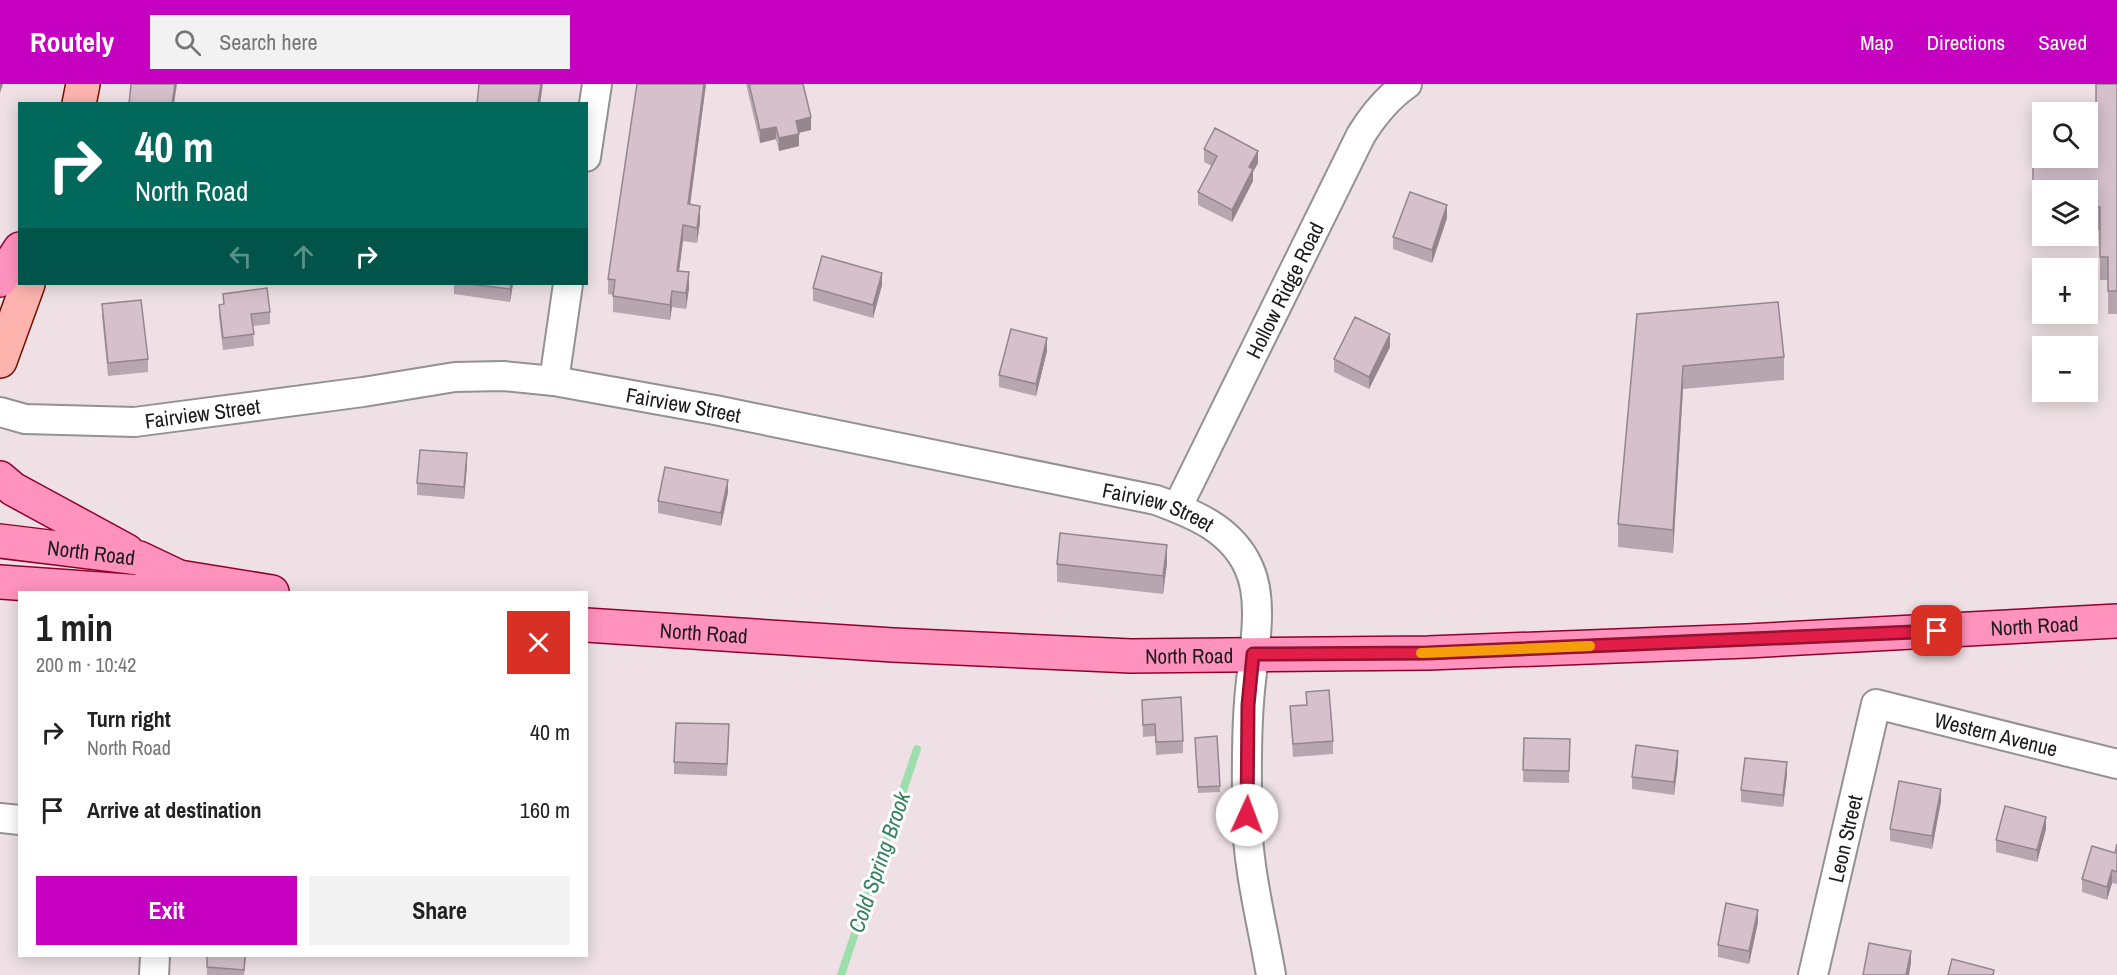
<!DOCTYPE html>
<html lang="en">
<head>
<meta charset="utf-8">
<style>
  :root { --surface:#fff; --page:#f2f2f2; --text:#222; --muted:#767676; --accent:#c600c0 }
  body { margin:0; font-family:"Archivo Narrow",sans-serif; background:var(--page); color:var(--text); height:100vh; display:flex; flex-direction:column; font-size:22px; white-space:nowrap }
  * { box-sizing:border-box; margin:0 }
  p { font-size:20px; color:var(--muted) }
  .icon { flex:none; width:33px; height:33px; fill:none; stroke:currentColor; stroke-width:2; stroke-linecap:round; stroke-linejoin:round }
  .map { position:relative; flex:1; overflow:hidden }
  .panel { position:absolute; left:18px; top:507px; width:570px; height:366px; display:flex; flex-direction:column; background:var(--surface); border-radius:0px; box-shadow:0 3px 15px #0003 }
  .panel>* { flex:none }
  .guide { position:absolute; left:18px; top:18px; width:570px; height:183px; border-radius:0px; box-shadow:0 3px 15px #0003; background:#00695c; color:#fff; overflow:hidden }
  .tools { position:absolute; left:2032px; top:18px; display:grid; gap:12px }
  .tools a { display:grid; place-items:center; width:66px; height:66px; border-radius:0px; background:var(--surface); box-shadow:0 3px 15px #0003; font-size:30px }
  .pin { position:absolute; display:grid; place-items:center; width:51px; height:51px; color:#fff; margin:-26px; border-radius:12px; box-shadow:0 3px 9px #0006 }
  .me { position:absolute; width:66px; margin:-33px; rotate:2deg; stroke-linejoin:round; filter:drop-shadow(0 0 4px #0008) }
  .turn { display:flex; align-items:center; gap:21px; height:126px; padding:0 18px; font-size:27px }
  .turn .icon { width:78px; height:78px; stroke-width:2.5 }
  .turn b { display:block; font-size:42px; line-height:51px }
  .lanes { display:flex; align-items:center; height:57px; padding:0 18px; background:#0003; justify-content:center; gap:30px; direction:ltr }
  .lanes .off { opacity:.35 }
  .round { display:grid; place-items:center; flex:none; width:63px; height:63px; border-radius:0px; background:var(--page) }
  .summary { display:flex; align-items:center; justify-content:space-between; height:102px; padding:0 18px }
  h1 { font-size:36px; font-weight:700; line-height:45px }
  .action { display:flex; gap:12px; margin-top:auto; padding:12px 18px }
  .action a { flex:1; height:69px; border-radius:0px; background:var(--accent); color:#fff; font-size:24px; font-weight:700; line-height:69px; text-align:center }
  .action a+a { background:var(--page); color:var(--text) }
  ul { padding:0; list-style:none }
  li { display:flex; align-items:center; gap:18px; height:78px; padding:0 18px }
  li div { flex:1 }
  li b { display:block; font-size:22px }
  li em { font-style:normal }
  header { display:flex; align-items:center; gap:36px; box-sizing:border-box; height:84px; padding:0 30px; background:var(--accent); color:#fff }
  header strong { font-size:28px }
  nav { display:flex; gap:33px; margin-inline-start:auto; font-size:21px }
  .search { width:420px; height:54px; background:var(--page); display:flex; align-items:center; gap:15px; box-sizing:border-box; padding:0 21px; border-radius:0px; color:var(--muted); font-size:22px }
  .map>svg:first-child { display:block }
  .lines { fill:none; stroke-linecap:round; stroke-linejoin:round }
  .stream { stroke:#9cdfad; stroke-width:8 }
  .minor-casing { stroke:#929292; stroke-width:32 }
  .secondary-casing { stroke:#741000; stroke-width:36 }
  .primary-casing { stroke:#92002c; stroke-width:36 }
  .minor { stroke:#fff; stroke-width:28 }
  .secondary { stroke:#feb4ae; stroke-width:33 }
  .primary { stroke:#ff93be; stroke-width:33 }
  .wall { fill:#b7a5af }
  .shaded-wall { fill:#95868e }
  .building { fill:#d5c0cb; stroke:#95868e; stroke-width:1.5 }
  .route-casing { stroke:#92132f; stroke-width:15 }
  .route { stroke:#e11d48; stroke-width:10 }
  .slow { stroke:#f59e0b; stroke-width:10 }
  .labels { text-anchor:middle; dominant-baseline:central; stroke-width:6; stroke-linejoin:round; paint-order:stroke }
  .street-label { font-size:21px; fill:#1b1b1b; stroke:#fff }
  .water-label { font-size:22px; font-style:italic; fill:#33805d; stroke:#fff }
</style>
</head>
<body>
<header>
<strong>Routely</strong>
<div class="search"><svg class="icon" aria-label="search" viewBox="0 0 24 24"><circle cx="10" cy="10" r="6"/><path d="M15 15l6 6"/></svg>Search here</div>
<nav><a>Map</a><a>Directions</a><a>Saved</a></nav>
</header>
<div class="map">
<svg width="2117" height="891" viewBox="0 0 2117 891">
  <rect width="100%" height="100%" fill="#eee0e4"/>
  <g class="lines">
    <path class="stream" d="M 841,891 L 917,665"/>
    <defs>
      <g id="minor">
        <path d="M 586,73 L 597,0"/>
        <path d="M 554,297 L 568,200"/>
        <path id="s1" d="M 0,328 L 25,335 L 135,338 L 363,308 L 455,293 L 503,292 L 554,297 L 715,326 L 1156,416 C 1194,430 1232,445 1249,484 C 1266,521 1251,579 1249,619 C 1246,655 1247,693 1247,729 C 1247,783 1262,838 1271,891"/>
        <path id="s2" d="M 1177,424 L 1361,51 C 1374,30 1387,14 1407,0"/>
        <path d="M 0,734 L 20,736"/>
        <path d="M 154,891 L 155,872"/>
        <path id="s3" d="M 1813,891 L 1876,620 L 2117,680"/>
      </g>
      <path id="secondary" d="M 79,20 L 83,0
        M 0,277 L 28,200"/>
      <g id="primary">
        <path d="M 0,196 L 20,165"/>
        <path d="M 0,394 L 13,405 L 127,467"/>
        <path id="s4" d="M 0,457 L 139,474 L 179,493 L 272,508"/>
        <path d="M 0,498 L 142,508 L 179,493"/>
        <path id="s5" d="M 586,541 L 893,561 L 1131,572 L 1428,569 L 1747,557 L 2117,537"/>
      </g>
    </defs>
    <use href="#minor" class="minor-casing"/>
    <use href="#secondary" class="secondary-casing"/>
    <use href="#primary" class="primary-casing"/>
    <use href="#minor" class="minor"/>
    <use href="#secondary" class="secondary"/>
    <use href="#primary" class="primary"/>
  </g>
  <path class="wall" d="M 706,0 L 690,121 L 700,138 L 697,159 L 683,157 L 679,187 L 689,204 L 686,225 L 672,223 L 670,236 L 613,228 L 613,211 L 608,210 L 608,195 Z
    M 746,0 L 803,0 L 811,46 L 799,49 L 799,62 L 779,67 L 776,55 L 760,59 Z
    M 2117,0 L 2117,230 L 2108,230 L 2108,196 L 2100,196 L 2100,146 L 2088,146 L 2088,106 L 2043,106 L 2043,122 L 2033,122 L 2033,56 L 2043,74 L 2096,47 Z
    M 1204,65 L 1258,79 L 1253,88 L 1253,97 L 1232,138 L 1198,121 L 1198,108 L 1212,82 L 1204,78 Z
    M 1447,134 L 1432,179 L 1393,165 L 1393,153 Z
    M 454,200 L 513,200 L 510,218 L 454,210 Z
    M 882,201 L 873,234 L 813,217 L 813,204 Z
    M 223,210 L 270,228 L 270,240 L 253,242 L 254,262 L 223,266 L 219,233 L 219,221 L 223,220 Z
    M 102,220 L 148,275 L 148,288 L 108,292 L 102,232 Z
    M 1637,230 L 1784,273 L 1784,296 L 1683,305 L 1673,469 L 1618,463 L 1618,440 Z
    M 1390,263 L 1369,305 L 1334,288 L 1334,275 Z
    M 1047,267 L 1036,312 L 999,303 L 999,291 Z
    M 467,382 L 464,415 L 417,411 L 417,399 Z
    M 728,408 L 721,442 L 658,429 L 658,417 Z
    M 1167,479 L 1163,510 L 1057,498 L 1057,480 Z
    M 1306,608 L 1333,657 L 1333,670 L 1293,673 L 1290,622 L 1306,621 Z
    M 1142,616 L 1183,657 L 1183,669 L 1156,671 L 1155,652 L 1143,653 Z
    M 729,653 L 727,692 L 674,690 L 674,678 Z
    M 1195,654 L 1220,702 L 1220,708 L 1198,709 Z
    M 1524,654 L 1570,655 L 1569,699 L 1523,698 Z
    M 1678,679 L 1674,711 L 1632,705 L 1632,693 Z
    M 1787,690 L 1783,723 L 1741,718 L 1741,706 Z
    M 1941,717 L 1932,765 L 1890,757 L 1890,745 Z
    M 2046,745 L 2037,778 L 1996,768 L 1996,756 Z
    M 2117,760 L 2117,800 L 2112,799 L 2107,816 L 2082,808 L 2082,795 L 2115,769 Z
    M 1758,838 L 1749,880 L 1718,873 L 1718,861 Z
    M 246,872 L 244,891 L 207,891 L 207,883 Z"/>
  <path class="shaded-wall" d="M 0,0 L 3,0 L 0,9 Z
    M 175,0 L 177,0 L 174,20 L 172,20 Z
    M 541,0 L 543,0 L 540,20 L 538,20 Z
    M 704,0 L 706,0 L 688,136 L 688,120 Z
    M 811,33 L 811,46 L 796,49 L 796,37 Z
    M 776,43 L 776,55 L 760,59 L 760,46 Z
    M 799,50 L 799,62 L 779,67 L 779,54 Z
    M 1258,67 L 1258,79 L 1253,88 L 1253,97 L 1232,138 L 1232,126 L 1249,83 Z
    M 1447,121 L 1447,134 L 1432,179 L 1432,166 Z
    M 700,122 L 700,138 L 697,159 L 697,144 Z
    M 683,141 L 683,157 L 677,202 L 677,187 Z
    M 689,188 L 689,204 L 686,225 L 686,209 Z
    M 882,189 L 882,201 L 873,234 L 873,221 Z
    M 511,200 L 513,200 L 510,218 L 510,205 Z
    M 672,207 L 672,223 L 670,236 L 670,221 Z
    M 1390,250 L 1390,263 L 1369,305 L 1369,293 Z
    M 1047,254 L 1047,267 L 1036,312 L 1036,300 Z
    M 1683,282 L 1683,305 L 1673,469 L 1673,446 Z
    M 467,369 L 467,382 L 464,415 L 464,403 Z
    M 728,396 L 728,408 L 721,442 L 721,429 Z
    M 1167,461 L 1167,479 L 1163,510 L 1163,492 Z
    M 1678,667 L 1678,679 L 1674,711 L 1674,698 Z
    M 1787,678 L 1787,690 L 1783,723 L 1783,711 Z
    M 1941,705 L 1941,717 L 1932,765 L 1932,752 Z
    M 2046,733 L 2046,745 L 2037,778 L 2037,766 Z
    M 2112,786 L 2112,799 L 2107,816 L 2107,803 Z
    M 1758,826 L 1758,838 L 1749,880 L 1749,867 Z
    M 1911,867 L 1911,879 L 1909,891 L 1906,891 Z"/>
  <path class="building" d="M 131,0 L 175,0 L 172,20 L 129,20 Z
    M 479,0 L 541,0 L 538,20 L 477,20 Z
    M 637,0 L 704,0 L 688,120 L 700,122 L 697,144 L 683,141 L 677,187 L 689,188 L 686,209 L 672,207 L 670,221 L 613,212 L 615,196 L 608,195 Z
    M 749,0 L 803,0 L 811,33 L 796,37 L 799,50 L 779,54 L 776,43 L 760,46 Z
    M 2096,0 L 2117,0 L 2117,207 L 2108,207 L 2108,173 L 2100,173 L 2100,123 L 2088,123 L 2088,106 L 2045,106 L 2045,99 L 2033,99 L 2033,56 L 2043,56 L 2043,74 L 2088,74 L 2088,47 L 2096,47 Z
    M 1215,44 L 1258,67 L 1249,83 L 1253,85 L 1232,126 L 1198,108 L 1217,72 L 1204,65 Z
    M 1410,108 L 1447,121 L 1432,166 L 1393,153 Z
    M 822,172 L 882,189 L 873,221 L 813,204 Z
    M 469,200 L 511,200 L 510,205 Z
    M 267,204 L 270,228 L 251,230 L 254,250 L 223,254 L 219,221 L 224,220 L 223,210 Z
    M 141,216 L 148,275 L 108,279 L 102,220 Z
    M 1778,218 L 1784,273 L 1683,282 L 1673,446 L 1618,440 L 1637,230 Z
    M 1355,233 L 1390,250 L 1369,293 L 1334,275 Z
    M 1011,245 L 1047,254 L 1036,300 L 999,291 Z
    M 420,366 L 467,369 L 464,403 L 417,399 Z
    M 665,383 L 728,396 L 721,429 L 658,417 Z
    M 1060,449 L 1167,461 L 1163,492 L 1057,480 Z
    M 1329,606 L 1333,657 L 1293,660 L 1290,622 L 1307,621 L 1306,608 Z
    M 1181,613 L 1183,657 L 1156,658 L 1155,640 L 1143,641 L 1142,616 Z
    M 676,639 L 729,640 L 727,680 L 674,678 Z
    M 1217,652 L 1220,702 L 1198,703 L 1195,654 Z
    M 1524,654 L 1570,655 L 1569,687 L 1523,686 Z
    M 1636,661 L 1678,667 L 1674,698 L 1632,693 Z
    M 1745,674 L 1787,678 L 1783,711 L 1741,706 Z
    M 1899,697 L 1941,705 L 1932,752 L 1890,745 Z
    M 2005,722 L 2046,733 L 2037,766 L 1996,756 Z
    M 2117,760 L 2117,788 L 2112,786 L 2107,803 L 2082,795 L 2092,762 L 2115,769 Z
    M 1726,819 L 1758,826 L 1749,867 L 1718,861 Z
    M 1869,859 L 1911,867 L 1906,891 L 1863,891 Z
    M 207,872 L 245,872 L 244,886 L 207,883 Z
    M 1952,875 L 1994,886 L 1993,891 L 1948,891 Z"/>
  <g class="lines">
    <defs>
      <path id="route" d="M 1247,731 L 1248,621 L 1253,570 L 1428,569 L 1937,547"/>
    </defs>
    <use href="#route" class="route-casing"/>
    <use href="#route" class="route"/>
    <path class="slow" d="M 1421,569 L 1590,562"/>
  </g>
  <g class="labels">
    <g class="street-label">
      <text stroke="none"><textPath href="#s2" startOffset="243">Hollow Ridge Road</textPath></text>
      <text stroke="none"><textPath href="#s1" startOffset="690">Fairview Street</textPath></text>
      <text stroke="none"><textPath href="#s1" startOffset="204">Fairview Street</textPath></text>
      <text stroke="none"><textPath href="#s1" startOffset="1176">Fairview Street</textPath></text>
      <text stroke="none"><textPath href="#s4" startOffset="92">North Road</textPath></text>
      <text stroke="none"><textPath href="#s5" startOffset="1450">North Road</textPath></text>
      <text stroke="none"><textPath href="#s5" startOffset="118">North Road</textPath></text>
      <text stroke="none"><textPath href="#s5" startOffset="604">North Road</textPath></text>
      <text stroke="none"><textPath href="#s3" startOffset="402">Western Avenue</textPath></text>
      <text stroke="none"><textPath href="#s3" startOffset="140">Leon Street</textPath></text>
    </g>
    <g class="water-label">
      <text transform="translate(879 778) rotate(-71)">Cold Spring Brook</text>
    </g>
  </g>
</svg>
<div class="tools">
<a><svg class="icon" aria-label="search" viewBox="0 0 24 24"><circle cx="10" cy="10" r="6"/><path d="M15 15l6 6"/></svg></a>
<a><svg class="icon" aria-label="layers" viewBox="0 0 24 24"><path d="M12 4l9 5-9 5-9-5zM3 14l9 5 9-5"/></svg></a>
<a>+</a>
<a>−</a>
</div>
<div class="pin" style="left:1937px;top:547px;background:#d93025"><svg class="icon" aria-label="arrive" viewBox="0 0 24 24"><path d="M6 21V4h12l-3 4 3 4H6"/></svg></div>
<svg class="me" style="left:1247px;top:731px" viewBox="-20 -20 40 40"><circle r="19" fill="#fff"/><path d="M0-13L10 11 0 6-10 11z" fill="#e11d48"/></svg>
<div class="guide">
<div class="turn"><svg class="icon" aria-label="right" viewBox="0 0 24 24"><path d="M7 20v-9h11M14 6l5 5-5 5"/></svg><div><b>40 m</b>North Road</div></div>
<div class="lanes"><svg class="icon off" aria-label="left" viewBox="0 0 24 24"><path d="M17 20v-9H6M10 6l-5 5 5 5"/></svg><svg class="icon off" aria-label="ahead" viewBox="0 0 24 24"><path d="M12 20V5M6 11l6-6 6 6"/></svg><svg class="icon" aria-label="right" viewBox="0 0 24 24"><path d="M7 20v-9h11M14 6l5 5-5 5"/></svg></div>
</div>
<section class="panel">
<div class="summary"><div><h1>1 min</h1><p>200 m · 10:42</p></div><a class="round" style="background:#d93025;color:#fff"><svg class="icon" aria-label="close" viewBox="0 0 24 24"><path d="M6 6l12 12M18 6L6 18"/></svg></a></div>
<ul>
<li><svg class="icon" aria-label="right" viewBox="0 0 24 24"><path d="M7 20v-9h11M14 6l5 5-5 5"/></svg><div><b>Turn right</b><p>North Road</p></div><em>40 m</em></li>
<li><svg class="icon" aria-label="arrive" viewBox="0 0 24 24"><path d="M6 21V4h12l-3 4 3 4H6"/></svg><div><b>Arrive at destination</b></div><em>160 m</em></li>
</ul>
<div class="action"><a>Exit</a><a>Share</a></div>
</section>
</div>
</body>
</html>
